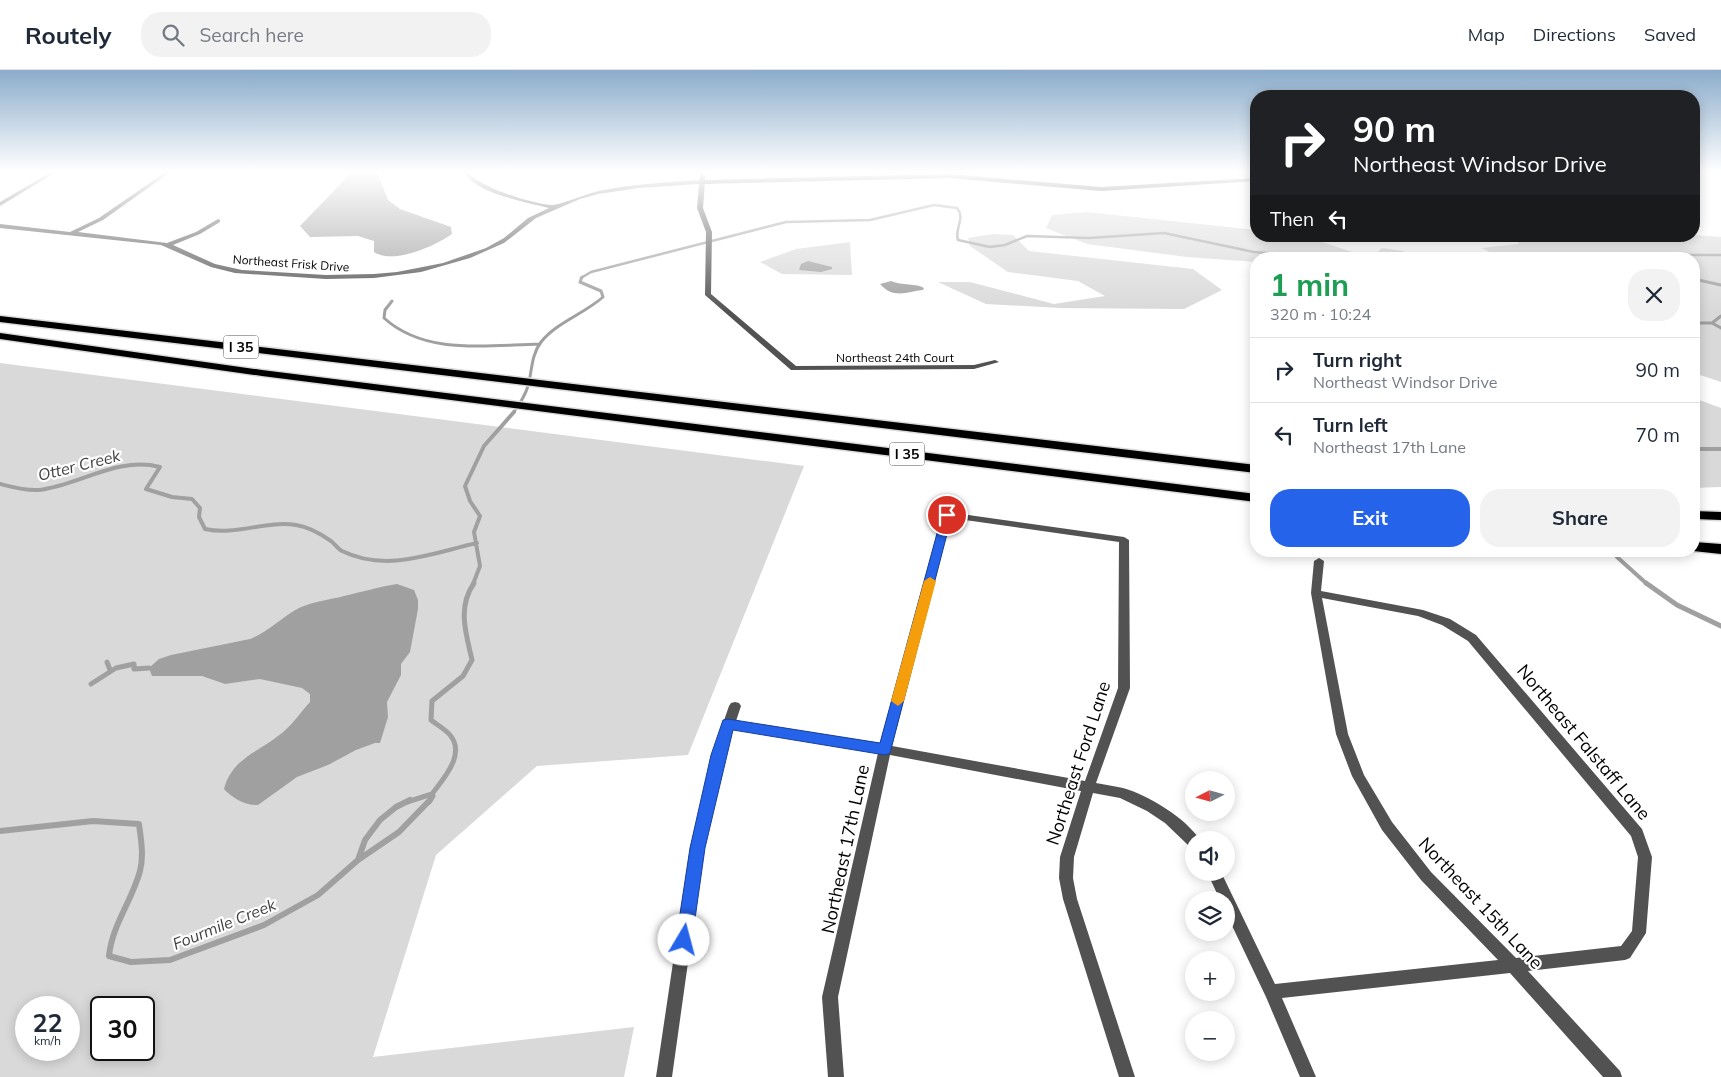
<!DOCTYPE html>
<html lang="en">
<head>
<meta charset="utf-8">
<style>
  :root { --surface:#fff; --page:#f2f2f3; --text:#1f2937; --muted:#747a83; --line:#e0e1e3; --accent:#2563eb }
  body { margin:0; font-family:Mulish,sans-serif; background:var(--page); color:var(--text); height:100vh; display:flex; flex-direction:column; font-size:19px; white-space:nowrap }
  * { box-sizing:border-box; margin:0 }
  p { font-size:16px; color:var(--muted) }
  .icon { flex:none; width:28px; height:28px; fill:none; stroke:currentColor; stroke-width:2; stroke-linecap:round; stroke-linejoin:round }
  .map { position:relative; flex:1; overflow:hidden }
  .details { position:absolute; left:1250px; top:182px; width:450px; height:305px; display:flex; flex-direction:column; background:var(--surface); border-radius:20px; box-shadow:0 2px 12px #0003 }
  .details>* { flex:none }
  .top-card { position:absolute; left:1250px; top:20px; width:450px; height:152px; border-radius:20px; box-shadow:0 2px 12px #0003; background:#202124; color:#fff; overflow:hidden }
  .needle { width:32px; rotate:264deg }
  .buttons { position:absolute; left:1185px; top:701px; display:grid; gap:10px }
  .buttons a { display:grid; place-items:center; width:50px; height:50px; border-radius:50%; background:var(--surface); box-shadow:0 2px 12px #0003; font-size:25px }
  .speed { position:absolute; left:15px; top:926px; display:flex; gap:10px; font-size:25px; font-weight:700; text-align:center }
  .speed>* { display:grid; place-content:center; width:65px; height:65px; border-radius:50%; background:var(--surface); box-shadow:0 2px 12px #0003; line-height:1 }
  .speed small { font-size:12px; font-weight:400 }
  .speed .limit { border:2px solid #111; border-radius:8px; background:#fff; color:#111 }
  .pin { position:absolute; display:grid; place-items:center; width:42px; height:42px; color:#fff; margin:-21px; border:2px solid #fff; border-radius:50%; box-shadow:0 1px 5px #0007 }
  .me { position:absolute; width:55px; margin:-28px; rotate:8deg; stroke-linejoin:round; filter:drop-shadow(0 0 4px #0008) }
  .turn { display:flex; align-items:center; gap:18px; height:105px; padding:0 20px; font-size:22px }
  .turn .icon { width:65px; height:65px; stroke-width:2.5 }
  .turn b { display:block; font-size:35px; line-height:42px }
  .then { display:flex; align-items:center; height:48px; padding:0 20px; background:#0003; gap:10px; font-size:19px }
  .round { display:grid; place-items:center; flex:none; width:52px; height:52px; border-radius:20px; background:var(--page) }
  .overview { display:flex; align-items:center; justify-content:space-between; height:85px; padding:0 20px }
  h1 { font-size:30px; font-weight:700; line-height:38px; color:#1e9e55 }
  .cta { display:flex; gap:10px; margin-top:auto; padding:10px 20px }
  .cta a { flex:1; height:58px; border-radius:20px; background:var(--accent); color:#fff; font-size:20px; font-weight:700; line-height:58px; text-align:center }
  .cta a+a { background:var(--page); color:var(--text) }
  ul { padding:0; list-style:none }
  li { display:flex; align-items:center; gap:15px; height:65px; padding:0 20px; border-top:1px solid var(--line) }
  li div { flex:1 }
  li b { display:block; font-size:19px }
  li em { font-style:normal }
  header { display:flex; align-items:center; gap:30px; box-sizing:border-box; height:70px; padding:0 25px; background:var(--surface); border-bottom:1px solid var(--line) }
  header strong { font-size:24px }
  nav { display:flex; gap:28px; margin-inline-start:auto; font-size:18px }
  .search { width:350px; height:45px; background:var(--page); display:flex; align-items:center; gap:12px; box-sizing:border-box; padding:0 18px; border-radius:20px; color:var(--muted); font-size:19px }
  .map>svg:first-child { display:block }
  .green { fill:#d9d9d9; fill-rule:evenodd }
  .water { fill:#a0a0a0 }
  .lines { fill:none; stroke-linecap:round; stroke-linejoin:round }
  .stream-far4 { stroke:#a0a0a0; stroke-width:2.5 }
  .stream-far3 { stroke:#a0a0a0; stroke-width:3 }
  .stream-far2 { stroke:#a0a0a0; stroke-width:4 }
  .stream-far1 { stroke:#a0a0a0; stroke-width:5 }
  .stream { stroke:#a0a0a0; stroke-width:6 }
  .highway-casing { stroke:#dbdbdb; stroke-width:3 }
  .street { fill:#525252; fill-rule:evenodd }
  .secondary { fill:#1f1f1f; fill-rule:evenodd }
  .highway { fill:#000; fill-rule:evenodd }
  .route { fill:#2563eb; stroke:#184099 }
  .slow { fill:#f59e0b }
  .labels { text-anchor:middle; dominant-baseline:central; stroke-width:4.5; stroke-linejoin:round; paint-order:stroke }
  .far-street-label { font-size:12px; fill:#000; stroke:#fff }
  .shield { fill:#fff; stroke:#4c4c4c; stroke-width:1 }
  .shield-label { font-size:14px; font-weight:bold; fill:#000 }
  .water-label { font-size:16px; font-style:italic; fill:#414141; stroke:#fff }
  .near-street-label { font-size:18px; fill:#000; stroke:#fff }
</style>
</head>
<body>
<header>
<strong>Routely</strong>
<div class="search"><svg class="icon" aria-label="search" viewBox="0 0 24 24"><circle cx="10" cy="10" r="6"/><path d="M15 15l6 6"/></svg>Search here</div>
<nav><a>Map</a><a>Directions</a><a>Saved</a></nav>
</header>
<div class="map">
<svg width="1721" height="1007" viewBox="0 0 1721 1007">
  <rect width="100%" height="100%" fill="#fff"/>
  <path class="green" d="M 1087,142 L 1256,160 L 1256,166 L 1290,166 L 1316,170 L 1370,188 L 1382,178 L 1403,181 L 1409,189 L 1256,189 L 1256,192 L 1187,187 L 1087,174 L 1046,158 L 1052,145 Z
    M 993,164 L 1013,165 L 1029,181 L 1193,199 L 1222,220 L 1184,239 L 1061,238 L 986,234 L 938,212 L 970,212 L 1054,234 L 1105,226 L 1078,211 L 1008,202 L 970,176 L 968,168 Z
    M 1694,165 L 1721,167 L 1721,312 L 1694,303 L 1694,189 L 1503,189 L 1482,178 L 1518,174 L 1520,166 Z
    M 850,172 L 852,205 L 782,204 L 760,192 L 796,179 Z
    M 0,293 L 804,396 L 688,685 L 537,696 L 436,785 L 373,987 L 634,957 L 624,1007 L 0,1007 ZM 26,938 L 69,938 L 69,980 L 26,980 ZM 101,938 L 144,938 L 144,980 L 101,980 Z
    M 1694,328 L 1721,338 L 1721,417 L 1694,418 Z"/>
  <path class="water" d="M 353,101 L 377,101 L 388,130 L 400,139 L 451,157 L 452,164 C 435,176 393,195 374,182 L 374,171 L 358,166 L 310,167 L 300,156 Z
    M 808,191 L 832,197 L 832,199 L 821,202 L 799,200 L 801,194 Z
    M 891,211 C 902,216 917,213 924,218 L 923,220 C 908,221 894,230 880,214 Z
    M 397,514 L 414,520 L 418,530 L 418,539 L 410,582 L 401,594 L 401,605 L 387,632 L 388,647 L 380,673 L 375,673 L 356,680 L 328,695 L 297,707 L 258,735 C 246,736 232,728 224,719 C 232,689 256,683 278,666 C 290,658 300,643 310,632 L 310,624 L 302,618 L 260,609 L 225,614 L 202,606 L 152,606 L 149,598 L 159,589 L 171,585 L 250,569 C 268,562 282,547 299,538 C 314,531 329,530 344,526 C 362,522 378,517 397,514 Z"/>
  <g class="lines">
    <path class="stream-far4" d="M 1682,189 L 1689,185 L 1721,185
      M 581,208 L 591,202 L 786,152 L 870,150 L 934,135 L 957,138 C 966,149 954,158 958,170 L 990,177 L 1005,175 L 1027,166 L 1089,168 L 1164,163 L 1254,182 L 1341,189"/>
    <path class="stream-far3" d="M 1694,209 L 1721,215
      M 392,231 L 385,240 L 384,248 C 426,286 488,275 540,274
      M 1694,253 L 1712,253 L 1721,258
      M 1712,253 L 1721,246
      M 513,343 C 519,335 525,326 528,316 C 532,302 531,285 541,272 C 557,252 584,244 603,227 L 601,221 L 580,212 L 582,207"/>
    <path class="stream-far2" d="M 1694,379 L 1721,379
      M 0,414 C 12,417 26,421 39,420 C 80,415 117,386 160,397 L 146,419 L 172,427 L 192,429 L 200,438 L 199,447 L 205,459 C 236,466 266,450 296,455 C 309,457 321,464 331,471 C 335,474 338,479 342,481 C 387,503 432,483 477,473
      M 1617,487 L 1647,514
      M 473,514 L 480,496 L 474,462 L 480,446 L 470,431 L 465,416 L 484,376 L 514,342"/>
    <path class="stream-far1" d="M 1646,513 L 1677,535 L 1721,556
      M 107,592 L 110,600
      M 91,614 L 116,598 L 134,594 L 134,599 L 149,598
      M 407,732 L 432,724 C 444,708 466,684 450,665 C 445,659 437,655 431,650 L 432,631 L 463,606 L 472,590 C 466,563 457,538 474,513
      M 429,732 L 433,726"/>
    <path class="stream" d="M 0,761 L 93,751 L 139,754 C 141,770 144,785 140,801 C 132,831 112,855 109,886 L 131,892 L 170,890 L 264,855 L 318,825 L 358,790 L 365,770 L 380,750 L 396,737 L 410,730
      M 358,790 L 399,762 L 430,730"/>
    <defs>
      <path id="highway" d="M 0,246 L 1256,395 L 1256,403 L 0,252 Z
        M 0,263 L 262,300 L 1256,424 L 1256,432 L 262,306 L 0,269 Z
        M 1694,441 L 1721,442 L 1721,450 L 1694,449 Z
        M 1694,472 L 1721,474 L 1721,484 L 1693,481 Z"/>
    </defs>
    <use href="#highway" class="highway-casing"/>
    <path class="street" d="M 53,101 L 58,101 L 0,136 L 0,132 Z
      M 167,101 L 172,101 L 103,150 L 78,162 L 167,173 L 196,162 L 218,149 L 220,150 L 220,152 L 200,164 L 173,175 L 215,194 L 242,200 L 326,205 L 374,204 L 397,202 L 443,193 L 486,178 L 504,168 L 528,148 L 549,138 C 523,131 476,124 463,101 L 467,101 C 480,118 530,133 551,135 C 557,136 589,123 599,121 C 633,114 667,112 702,110 L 705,112 L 703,138 L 712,162 L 711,224 L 796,296 L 974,295 L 995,290 L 999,292 L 974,299 L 791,300 L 705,225 L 706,162 L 697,138 L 699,114 L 639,118 L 598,124 L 580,129 L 536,148 L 504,173 L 470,188 L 421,202 L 374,208 L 326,209 L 235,203 L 211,197 L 161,175 L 0,158 L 0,154 L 70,162 L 99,148 Z
      M 947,442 L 1124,467 L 1129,470 L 1130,618 L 1096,713 C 1105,715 1115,716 1123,718 C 1148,725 1186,748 1200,770 L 1194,770 L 1194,778 L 1189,776 L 1165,753 L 1147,741 L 1120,728 L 1093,723 L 1074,787 L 1073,808 L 1077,829 L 1135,1007 L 1119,1007 L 1063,829 L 1059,808 L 1060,787 L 1081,721 L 890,685 L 838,927 L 844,1007 L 828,1007 L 822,927 L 878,683 L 733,659 L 724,685 L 704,778 L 672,1007 L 656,1007 L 690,778 L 712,685 L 729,636 L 731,633 L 735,632 L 739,633 L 741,636 L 736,651 L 880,673 L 942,445 ZM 951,448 L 1119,472 L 1118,618 L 1085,711 L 892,676 Z
      M 1319,488 L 1324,491 L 1321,521 L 1423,540 L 1450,549 L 1476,565 L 1642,759 L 1652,787 L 1646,863 L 1630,888 L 1625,890 L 1528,901 L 1620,1001 L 1622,1007 L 1603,1007 L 1510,903 L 1282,928 L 1316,1007 L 1300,1007 L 1266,927 L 1226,843 L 1226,830 L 1220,830 L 1207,802 L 1221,802 L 1275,914 L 1498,890 L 1421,810 L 1382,760 L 1352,706 L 1336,664 L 1311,523 L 1314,491 ZM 1322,528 L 1418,546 L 1442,555 L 1468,571 L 1631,766 L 1638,787 L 1632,861 L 1621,876 L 1516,888 L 1431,802 L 1392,752 L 1364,705 L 1348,664 Z"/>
    <path class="secondary" d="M 701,101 L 705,101 L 705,110 L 949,104 L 1101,117 L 1256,108 L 1256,111 L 1101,121 L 949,108 L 702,114 L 699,112 Z"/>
    <use href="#highway" class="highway"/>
  </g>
  <linearGradient id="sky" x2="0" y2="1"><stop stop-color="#8baccb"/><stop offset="0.42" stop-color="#fff"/><stop offset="1" stop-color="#fff" stop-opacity="0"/></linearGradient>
  <rect width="1721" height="242" fill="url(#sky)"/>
  <path class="route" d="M 947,442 L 952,445 L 890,683 L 885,685 L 733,660 L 705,778 L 692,870 L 690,876 L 684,878 L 678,876 L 676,870 L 690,778 L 711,685 L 723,650 L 728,649 L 880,673 L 942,445 Z"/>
  <path class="slow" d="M 930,507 L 936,511 L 904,631 L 898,636 L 891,631 L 924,511 Z"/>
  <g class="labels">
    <g class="far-street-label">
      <text transform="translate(291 193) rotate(4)">Northeast Frisk Drive</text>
      <text x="895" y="287">Northeast 24th Court</text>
    </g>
    <g class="shield">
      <rect x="223.5" y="265.5" width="35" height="23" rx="4"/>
      <rect x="889.5" y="372.5" width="35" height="23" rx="4"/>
    </g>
    <g class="shield-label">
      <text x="241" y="277">I 35</text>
      <text x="907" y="384">I 35</text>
    </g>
    <g class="water-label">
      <text transform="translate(79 395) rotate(-14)">Otter Creek</text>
      <text transform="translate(224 854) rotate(-22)">Fourmile Creek</text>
    </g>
    <g class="near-street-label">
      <text transform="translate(1584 672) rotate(50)">Northeast Falstaff Lane</text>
      <text transform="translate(1078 693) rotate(-72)">Northeast Ford Lane</text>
      <text transform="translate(845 779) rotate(-78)">Northeast 17th Lane</text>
      <text transform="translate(1481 833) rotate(47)">Northeast 15th Lane</text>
    </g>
  </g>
</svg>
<div class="buttons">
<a><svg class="needle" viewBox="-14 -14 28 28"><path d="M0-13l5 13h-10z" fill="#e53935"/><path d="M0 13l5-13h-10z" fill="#747a83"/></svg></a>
<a><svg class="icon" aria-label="sound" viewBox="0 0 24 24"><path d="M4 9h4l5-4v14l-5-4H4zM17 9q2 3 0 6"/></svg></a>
<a><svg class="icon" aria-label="layers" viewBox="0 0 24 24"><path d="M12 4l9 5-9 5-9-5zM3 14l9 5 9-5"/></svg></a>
<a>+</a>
<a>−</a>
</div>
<div class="speed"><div>22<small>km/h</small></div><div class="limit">30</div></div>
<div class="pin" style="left:947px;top:445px;background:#d93025"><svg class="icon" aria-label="arrive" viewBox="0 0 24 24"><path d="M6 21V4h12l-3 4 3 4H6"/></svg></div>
<svg class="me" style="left:684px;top:870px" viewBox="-20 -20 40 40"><circle r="19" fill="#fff"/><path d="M0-13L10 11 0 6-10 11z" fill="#2563eb"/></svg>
<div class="top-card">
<div class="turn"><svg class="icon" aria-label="right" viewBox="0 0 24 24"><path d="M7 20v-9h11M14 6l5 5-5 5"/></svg><div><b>90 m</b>Northeast Windsor Drive</div></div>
<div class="then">Then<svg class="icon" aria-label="left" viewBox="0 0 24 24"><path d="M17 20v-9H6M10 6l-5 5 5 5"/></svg></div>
</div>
<section class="details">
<div class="overview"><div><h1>1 min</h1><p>320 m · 10:24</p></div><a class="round"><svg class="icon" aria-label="close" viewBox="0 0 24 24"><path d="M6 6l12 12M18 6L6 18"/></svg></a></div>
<ul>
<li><svg class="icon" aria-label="right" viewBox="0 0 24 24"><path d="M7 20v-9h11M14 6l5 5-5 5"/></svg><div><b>Turn right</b><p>Northeast Windsor Drive</p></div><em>90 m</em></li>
<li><svg class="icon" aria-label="left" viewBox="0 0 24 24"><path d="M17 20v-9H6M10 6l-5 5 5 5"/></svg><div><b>Turn left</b><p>Northeast 17th Lane</p></div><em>70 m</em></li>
</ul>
<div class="cta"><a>Exit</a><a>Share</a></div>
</section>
</div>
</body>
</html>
